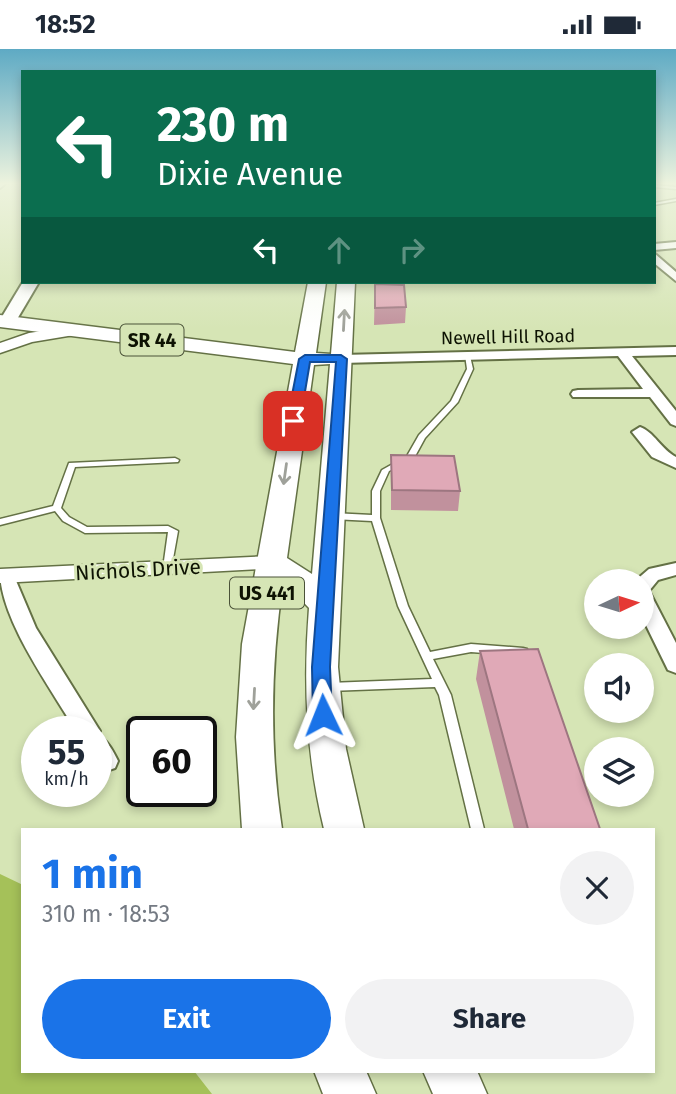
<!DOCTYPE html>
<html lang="en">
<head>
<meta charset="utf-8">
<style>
  :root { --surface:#fff; --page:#f2f2f3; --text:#1f2937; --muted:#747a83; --accent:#1a73e8 }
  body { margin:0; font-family:"Fira Sans",sans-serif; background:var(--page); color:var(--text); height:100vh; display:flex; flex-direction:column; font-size:26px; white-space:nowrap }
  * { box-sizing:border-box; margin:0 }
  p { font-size:23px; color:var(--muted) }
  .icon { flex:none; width:38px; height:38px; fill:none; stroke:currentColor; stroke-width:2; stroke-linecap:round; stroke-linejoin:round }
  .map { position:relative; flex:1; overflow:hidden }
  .side { position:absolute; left:21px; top:779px; width:634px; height:245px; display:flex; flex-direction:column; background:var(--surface); border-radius:0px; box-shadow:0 4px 10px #0003 }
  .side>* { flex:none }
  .banner { position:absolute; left:21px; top:21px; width:635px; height:214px; border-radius:0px; box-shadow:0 4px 10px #0003; background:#0b6e4f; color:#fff; overflow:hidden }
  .needle { width:46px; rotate:86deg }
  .fabs { position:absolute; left:584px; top:520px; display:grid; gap:14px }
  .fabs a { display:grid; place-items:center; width:70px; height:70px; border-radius:50%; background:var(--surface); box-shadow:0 4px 10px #0003; font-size:35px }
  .speed { position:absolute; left:21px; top:667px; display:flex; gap:14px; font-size:35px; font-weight:700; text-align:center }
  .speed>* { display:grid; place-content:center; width:91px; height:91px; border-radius:50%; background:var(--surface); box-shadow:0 4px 10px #0003; line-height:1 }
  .speed small { font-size:18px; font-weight:400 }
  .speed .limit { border:4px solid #111; border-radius:10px; background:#fff; color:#111 }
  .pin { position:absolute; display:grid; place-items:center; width:60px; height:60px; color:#fff; margin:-30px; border-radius:14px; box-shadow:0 4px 10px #0006 }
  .me { position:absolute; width:77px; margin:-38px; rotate:358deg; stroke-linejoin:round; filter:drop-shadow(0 0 5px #0008) }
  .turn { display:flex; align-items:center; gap:24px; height:147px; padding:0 21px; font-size:32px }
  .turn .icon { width:91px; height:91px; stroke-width:2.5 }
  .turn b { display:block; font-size:49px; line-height:60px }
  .lanes { display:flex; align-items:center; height:66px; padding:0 21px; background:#0003; justify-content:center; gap:35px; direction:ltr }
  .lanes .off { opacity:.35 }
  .round { display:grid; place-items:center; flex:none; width:74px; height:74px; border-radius:37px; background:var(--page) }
  .overview { display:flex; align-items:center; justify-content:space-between; height:119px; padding:0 21px }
  h1 { font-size:42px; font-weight:700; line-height:52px; color:var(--accent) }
  .primary-button { display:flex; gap:14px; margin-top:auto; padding:14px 21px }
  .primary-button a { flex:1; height:80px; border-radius:42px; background:var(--accent); color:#fff; font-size:28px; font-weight:700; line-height:80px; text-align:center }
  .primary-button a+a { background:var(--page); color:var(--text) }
  .status { display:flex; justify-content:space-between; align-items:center; height:49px; padding:0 35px; background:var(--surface); direction:ltr }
  .status svg { height:19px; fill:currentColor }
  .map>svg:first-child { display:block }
  .green { fill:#a5c159 }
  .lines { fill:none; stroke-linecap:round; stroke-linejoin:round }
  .service-casing { stroke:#647145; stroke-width:3 }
  .minor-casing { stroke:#647145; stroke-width:4 }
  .tertiary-casing { stroke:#647145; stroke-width:3 }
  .secondary-casing { stroke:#647145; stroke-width:4 }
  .primary-casing { stroke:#647145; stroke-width:3 }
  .service { fill:#fff; fill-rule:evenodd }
  .minor { fill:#fff; fill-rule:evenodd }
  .tertiary { fill:#fff; fill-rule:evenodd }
  .secondary { fill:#fff; fill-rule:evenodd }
  .primary { fill:#fff; fill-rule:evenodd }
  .wall { fill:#c1919d }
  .building { fill:#e0a9b7; stroke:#9d7680; stroke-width:2 }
  .oneway { stroke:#9fa19a }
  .route { fill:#1a73e8; stroke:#114b97; stroke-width:2 }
  .labels { text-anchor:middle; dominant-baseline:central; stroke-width:6; stroke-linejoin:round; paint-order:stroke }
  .far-street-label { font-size:18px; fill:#0e1303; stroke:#d6e5b5 }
  .shield { fill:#d6e5b5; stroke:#4a5238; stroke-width:2 }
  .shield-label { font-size:19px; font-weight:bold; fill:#0e1303 }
  .street-label { font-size:21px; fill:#0e1303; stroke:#d6e5b5 }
</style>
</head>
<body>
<div class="status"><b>18:52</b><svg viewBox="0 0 49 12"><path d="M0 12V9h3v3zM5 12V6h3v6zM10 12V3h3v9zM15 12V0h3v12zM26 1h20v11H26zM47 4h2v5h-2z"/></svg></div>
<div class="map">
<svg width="676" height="1045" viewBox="0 0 676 1045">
  <rect width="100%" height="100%" fill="#d6e5b5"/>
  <path class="green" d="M 0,825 L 23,836 L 23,1022 L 194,1022 L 212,1045 L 0,1045 Z"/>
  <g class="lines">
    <defs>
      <path id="service" d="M 654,136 L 676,138 L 676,140 L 654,138 Z
        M 676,150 L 676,152 L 654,156 L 654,154 Z
        M 465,306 L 470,307 L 473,320 L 458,353 L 425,389 L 413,411 L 389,422 L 380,442 L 380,469 L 408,557 L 430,603 L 471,595 L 523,599 L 527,600 L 528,603 L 527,606 L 523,607 L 471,603 L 433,610 L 451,646 L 484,780 L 471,780 L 439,646 L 435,638 L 329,642 L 325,641 L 323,638 L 325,635 L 329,634 L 432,630 L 398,557 L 372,472 L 332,470 L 328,467 L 332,464 L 372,466 L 372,442 L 382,421 L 407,407 L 419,386 L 451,352 L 467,320 Z
        M 175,409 L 179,411 L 178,413 L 75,418 L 61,459 L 69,468 L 87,478 L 168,477 L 178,482 L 171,521 L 165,521 L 163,519 L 168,483 L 167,483 L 85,484 L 63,472 L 55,462 L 0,476 L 0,470 L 53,457 L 69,414 Z"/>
      <path id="minor" d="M 0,134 L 6,134 L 0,139 Z
        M 676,193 L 676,199 L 654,201 L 654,195 Z
        M 654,204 L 676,223 L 676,232 L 654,214 Z
        M 676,298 L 676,306 L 632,307 L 676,362 L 676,377 L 671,375 L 650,348 L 573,348 L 571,345 L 573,342 L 578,341 L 643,340 L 618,307 L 341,314 L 334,310 L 341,306 Z
        M 640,378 C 653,382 662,401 676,408 L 676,419 L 652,408 L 632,383 Z
        M 676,514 L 676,526 L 658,531 L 649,542 L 676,594 L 676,624 L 668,621 L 642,568 L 642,532 L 635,532 L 649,520 Z
        M 4,521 L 11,523 L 14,527 L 36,579 L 100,682 L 97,687 C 108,691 113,702 118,712 L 115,719 L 106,722 L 97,719 L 96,682 L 76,682 C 51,639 0,571 0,522 Z"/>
      <path id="tertiary" d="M 75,277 L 83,282 L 80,285 L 32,293 L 0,304 L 0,294 L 29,284 Z
        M 272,507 L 280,509 L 283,514 L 280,519 L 0,534 L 0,520 Z"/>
      <path id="secondary" d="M 23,233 L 39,233 L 13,277 L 1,277 L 0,271 Z"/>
      <path id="primary" d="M 308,233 L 326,233 L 316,304 L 331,305 L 337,233 L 355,233 L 338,618 L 346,700 L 364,780 L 324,780 C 306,706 303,635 309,559 L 283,532 C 271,616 269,696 282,780 L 242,780 L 236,688 L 242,595 L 293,315 L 0,278 L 0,266 L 295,303 ZM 330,315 L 312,525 L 287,509 L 314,316 Z
        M 314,1022 L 366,1022 L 376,1045 L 323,1045 Z
        M 423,1022 L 477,1022 L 487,1045 L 433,1045 Z"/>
    </defs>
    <use href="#service" class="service-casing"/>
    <use href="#minor" class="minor-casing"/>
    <use href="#tertiary" class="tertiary-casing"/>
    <use href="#secondary" class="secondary-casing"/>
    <use href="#primary" class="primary-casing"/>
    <use href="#service" class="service"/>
    <use href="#minor" class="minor"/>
    <use href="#tertiary" class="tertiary"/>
    <use href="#secondary" class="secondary"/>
    <use href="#primary" class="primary"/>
  </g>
  <path class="wall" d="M 375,235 L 406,258 L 405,274 L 374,276 Z
    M 391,406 L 460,442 L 458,462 L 391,461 Z
    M 480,602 L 600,780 L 514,780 L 476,630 Z"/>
  <path class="building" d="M 375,235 L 404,236 L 406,258 L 375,259 Z
    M 391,406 L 454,407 L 460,442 L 392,441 Z
    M 538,600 L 600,780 L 528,780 L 480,602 Z"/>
  <defs><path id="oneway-shaft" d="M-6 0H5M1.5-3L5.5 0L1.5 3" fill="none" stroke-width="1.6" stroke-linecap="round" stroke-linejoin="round" transform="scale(1.75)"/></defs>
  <g class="oneway">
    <use href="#oneway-shaft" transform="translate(344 271) rotate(-87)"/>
    <use href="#oneway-shaft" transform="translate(285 425) rotate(98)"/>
    <use href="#oneway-shaft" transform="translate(254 650) rotate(93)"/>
  </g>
  <linearGradient id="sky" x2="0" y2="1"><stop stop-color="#5eaac4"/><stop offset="0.48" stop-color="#edf3de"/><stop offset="1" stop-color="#edf3de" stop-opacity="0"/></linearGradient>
  <rect width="676" height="280" fill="url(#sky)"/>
  <path class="route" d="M 305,306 L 341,306 L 347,310 L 330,618 L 332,666 L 329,671 L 323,673 L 316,671 L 313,666 L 312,618 L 336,313 L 310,313 L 300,372 L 293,375 L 287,372 L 299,310 Z"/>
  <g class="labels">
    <g class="far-street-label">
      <text transform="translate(508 288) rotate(-1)">Newell Hill Road</text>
    </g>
    <g class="shield">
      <rect x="120.5" y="275.5" width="63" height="31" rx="5"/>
      <rect x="230" y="528.5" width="74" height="31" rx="5"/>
    </g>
    <g class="shield-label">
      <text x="152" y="291">SR 44</text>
      <text x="267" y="544">US 441</text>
    </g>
    <g class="street-label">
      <text transform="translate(138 521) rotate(-3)">Nichols Drive</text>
    </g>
  </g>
</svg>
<div class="fabs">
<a><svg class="needle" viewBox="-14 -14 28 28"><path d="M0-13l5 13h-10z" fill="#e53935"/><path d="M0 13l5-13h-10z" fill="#747a83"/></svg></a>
<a><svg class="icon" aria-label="sound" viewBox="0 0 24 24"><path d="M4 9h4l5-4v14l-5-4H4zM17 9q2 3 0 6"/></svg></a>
<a><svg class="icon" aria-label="layers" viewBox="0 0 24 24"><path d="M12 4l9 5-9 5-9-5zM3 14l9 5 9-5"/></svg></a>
</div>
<div class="speed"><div>55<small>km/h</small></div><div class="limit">60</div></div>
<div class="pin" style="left:293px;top:372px;background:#d93025"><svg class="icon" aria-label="arrive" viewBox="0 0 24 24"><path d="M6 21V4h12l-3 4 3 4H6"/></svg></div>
<svg class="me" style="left:323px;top:666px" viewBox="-20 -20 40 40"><path d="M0-17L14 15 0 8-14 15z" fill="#1a73e8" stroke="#fff" stroke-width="4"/></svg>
<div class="banner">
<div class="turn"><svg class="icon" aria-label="left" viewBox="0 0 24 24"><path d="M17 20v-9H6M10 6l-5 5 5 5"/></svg><div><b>230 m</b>Dixie Avenue</div></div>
<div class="lanes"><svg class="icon" aria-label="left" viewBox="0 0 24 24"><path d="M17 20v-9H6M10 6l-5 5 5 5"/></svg><svg class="icon off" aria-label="ahead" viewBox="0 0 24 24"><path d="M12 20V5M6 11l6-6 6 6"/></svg><svg class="icon off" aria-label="right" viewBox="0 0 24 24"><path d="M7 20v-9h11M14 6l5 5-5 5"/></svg></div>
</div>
<section class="side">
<div class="overview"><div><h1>1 min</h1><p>310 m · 18:53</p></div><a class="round"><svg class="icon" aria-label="close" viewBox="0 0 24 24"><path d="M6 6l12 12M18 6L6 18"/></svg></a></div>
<div class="primary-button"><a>Exit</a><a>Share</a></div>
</section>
</div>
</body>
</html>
